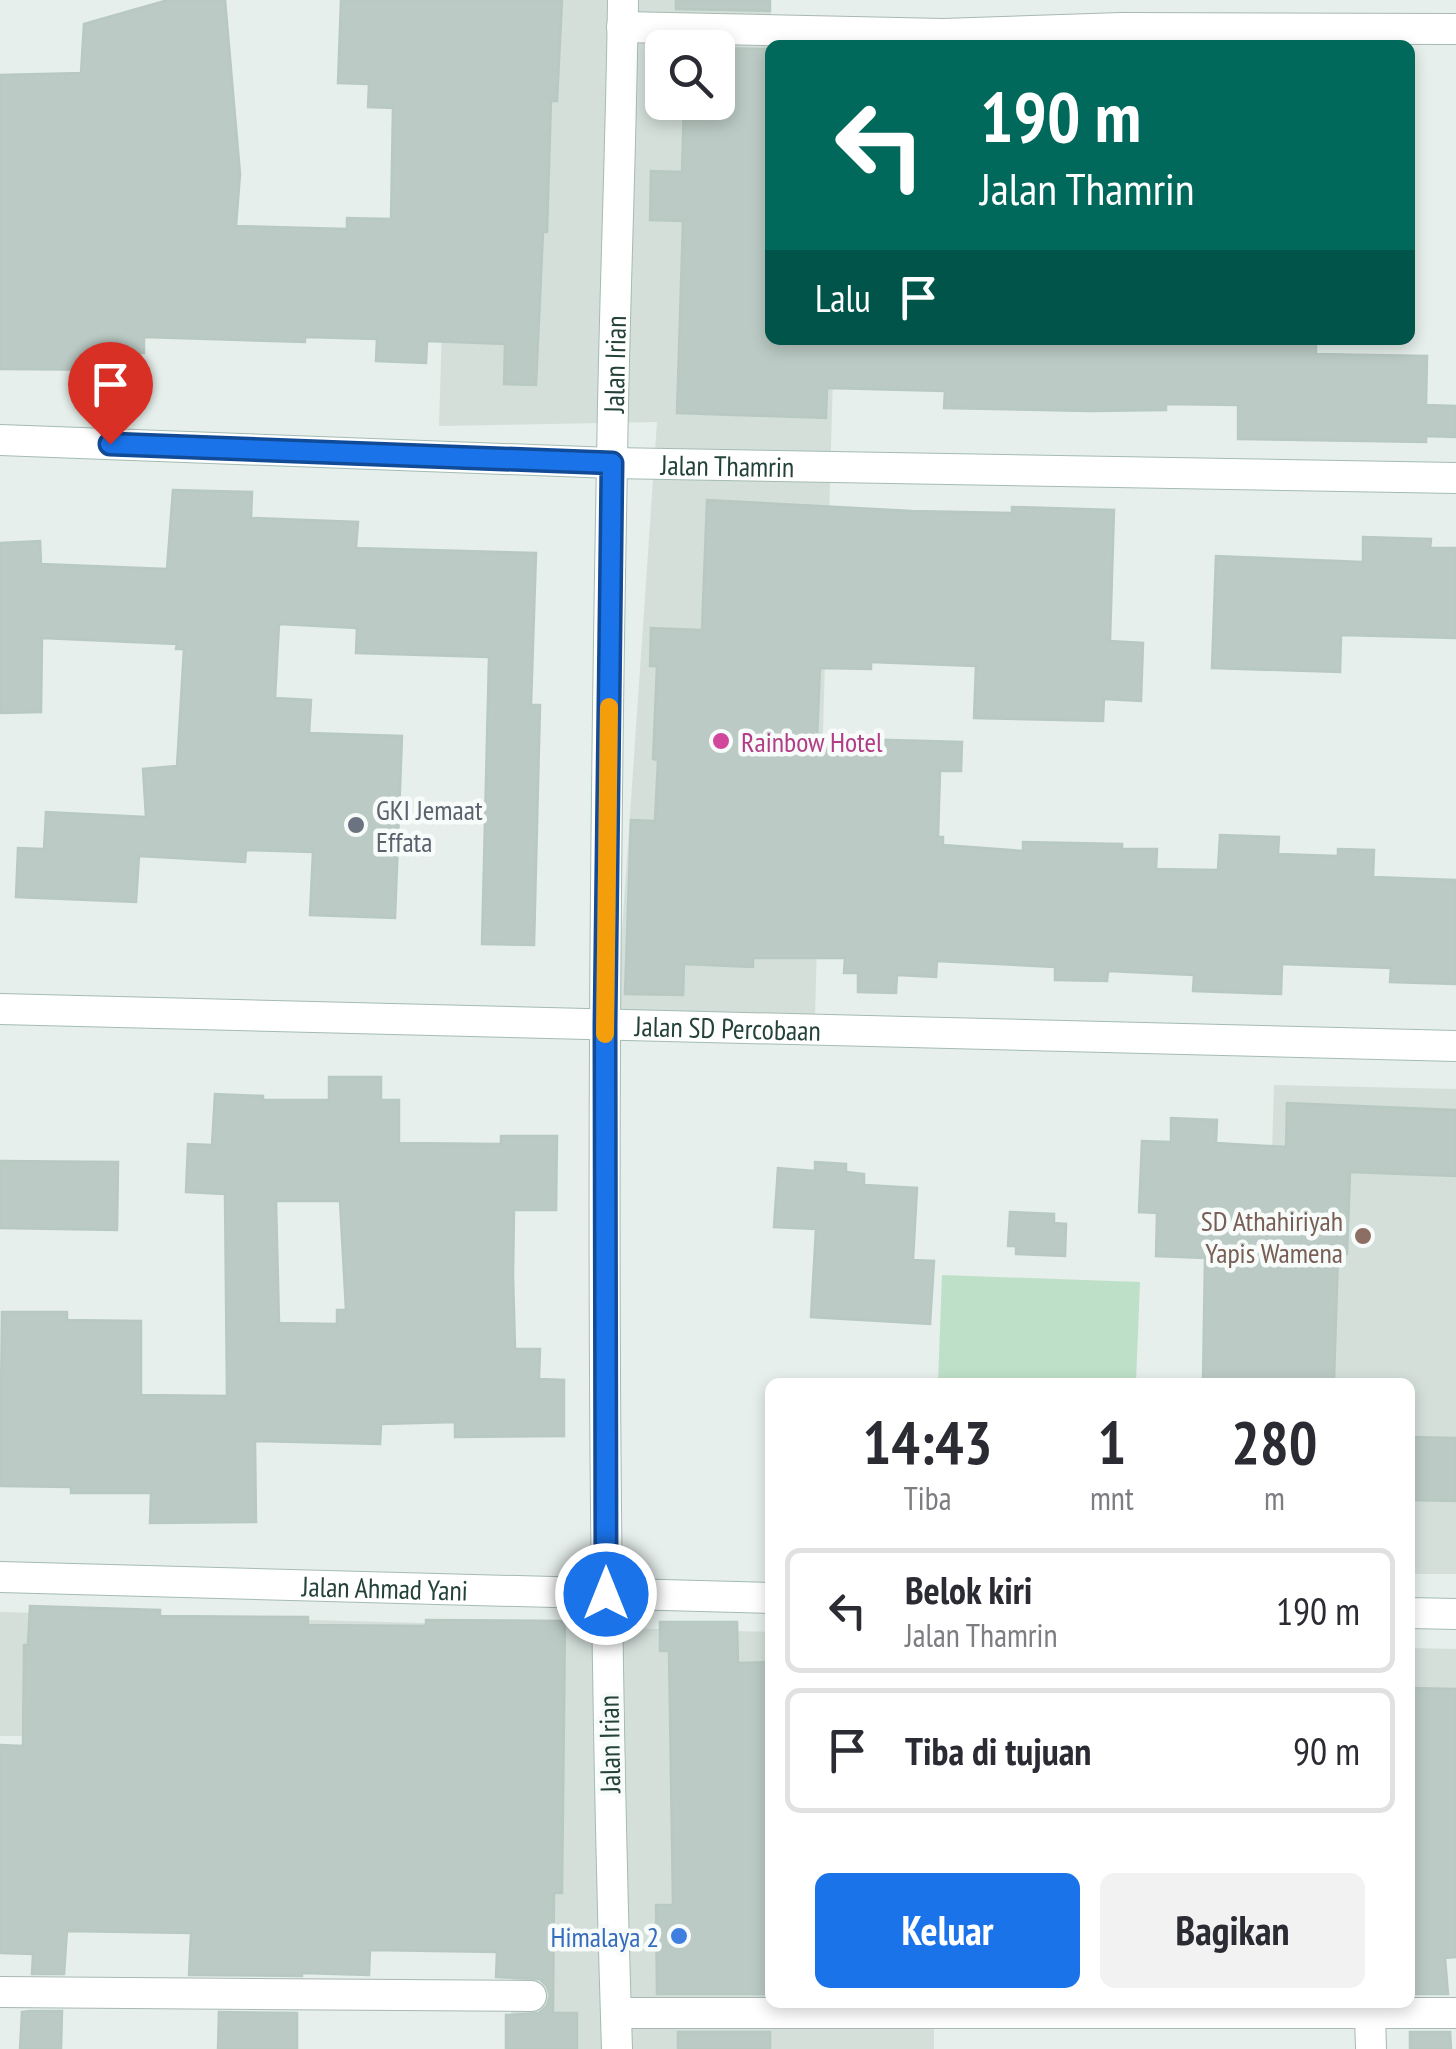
<!DOCTYPE html>
<html lang="id">
<head>
<meta charset="utf-8">
<style>
  :root { --surface:#fff; --page:#f2f2f3; --text:#2b2b33; --muted:#7c7c81; --line:#e1e1e2; --accent:#1a73e8 }
  body { margin:0; font-family:"PT Sans Narrow",sans-serif; background:var(--page); color:var(--text); height:100vh; display:flex; flex-direction:column; font-size:38px; white-space:nowrap }
  * { box-sizing:border-box; margin:0 }
  p { font-size:32px; color:var(--muted) }
  .icon { flex:none; width:55px; height:55px; fill:none; stroke:currentColor; stroke-width:2; stroke-linecap:round; stroke-linejoin:round }
  .map { position:relative; flex:1; overflow:hidden }
  .side { position:absolute; left:765px; top:1378px; width:650px; height:630px; display:flex; flex-direction:column; background:var(--surface); border-radius:15px; box-shadow:0 5px 15px #0003 }
  .side>* { flex:none }
  .hud { position:absolute; left:765px; top:40px; width:650px; height:305px; border-radius:15px; box-shadow:0 5px 15px #0003; background:#00695c; color:#fff; overflow:hidden }
  .fabs { position:absolute; left:645px; top:30px; display:grid; gap:20px }
  .fabs a { display:grid; place-items:center; width:90px; height:90px; border-radius:15px; background:var(--surface); box-shadow:0 5px 15px #0003; font-size:50px }
  .pin { position:absolute; display:grid; place-items:center; width:85px; height:85px; color:#fff; margin:-102px -42px; border-radius:50% 50% 50% 0; rotate:-45deg; box-shadow:0 0 10px #0007 }
  .pin .icon { rotate:45deg }
  .me { position:absolute; width:110px; margin:-55px; rotate:0deg; stroke-linejoin:round; filter:drop-shadow(0 0 8px #0008) }
  .turn { display:flex; align-items:center; gap:35px; height:210px; padding:0 50px; font-size:45px }
  .turn .icon { width:130px; height:130px; stroke-width:2.5 }
  .turn b { display:block; font-size:70px; line-height:85px }
  .then { display:flex; align-items:center; height:95px; padding:0 50px; background:#0003; gap:20px; font-size:38px }
  .eta { display:flex; justify-content:space-evenly; align-items:center; height:170px; text-align:center }
  .eta b { font-size:60px; font-weight:700; line-height:70px }
  .button { display:flex; gap:20px; margin-top:auto; padding:20px 50px }
  .button a { flex:1; height:115px; border-radius:15px; background:var(--accent); color:#fff; font-size:40px; font-weight:700; line-height:115px; text-align:center }
  .button a+a { background:var(--page); color:var(--text) }
  ul { padding:0; list-style:none }
  li { display:flex; align-items:center; gap:30px; height:125px; margin:0 20px 15px; padding:0 30px; border:5px solid var(--line); border-radius:15px }
  li div { flex:1 }
  li b { display:block; font-size:38px }
  li em { font-style:normal }
  .map>svg:first-child { display:block }
  .built { fill:#d4dfda; fill-rule:evenodd }
  .green { fill:#bfe0c8 }
  .building { fill:#bbcac4; stroke:#b8c9c2; stroke-width:2.5; fill-rule:evenodd }
  .lines { fill:none; stroke-linecap:round; stroke-linejoin:round }
  .street-casing { stroke:#a8b8b2; stroke-width:32 }
  .secondary-casing { stroke:#a4bbb3; stroke-width:32 }
  .street { stroke:#fff; stroke-width:30 }
  .secondary { stroke:#fff; stroke-width:30 }
  .route-casing { stroke:#114b97; stroke-width:25 }
  .route { stroke:#1a73e8; stroke-width:18 }
  .slow { stroke:#f59e0b; stroke-width:18 }
  .hotel-dot { fill:#d1479c; stroke:#f7fbf9; stroke-width:4 }
  .worship-dot { fill:#6b7280; stroke:#f7fbf9; stroke-width:4 }
  .education-dot { fill:#8d6e63; stroke:#f7fbf9; stroke-width:4 }
  .shop-dot { fill:#3f7fe0; stroke:#f7fbf9; stroke-width:4 }
  .labels { text-anchor:middle; dominant-baseline:central; stroke-width:9; stroke-linejoin:round; paint-order:stroke }
  .street-label { font-size:28px; fill:#24423a; stroke:#f7fbf9 }
  .hotel-label { font-size:28px; fill:#b23c85; stroke:#f7fbf9; text-anchor:start }
  .worship-label { font-size:28px; fill:#5b616d; stroke:#f7fbf9; text-anchor:start }
  .education-label { font-size:28px; fill:#785e54; stroke:#f7fbf9; text-anchor:end }
  .shop-label { font-size:28px; fill:#366cbe; stroke:#f7fbf9; text-anchor:end }
</style>
</head>
<body>
<div class="map">
<svg width="1456" height="2049" viewBox="0 0 1456 2049">
  <rect width="100%" height="100%" fill="#e6efeb"/>
  <path class="built" d="M 452,0 L 771,0 L 770,340 L 834,340 L 815,1016 L 616,1018 L 657,422 L 439,426 ZM 662,48 L 718,48 L 718,102 L 662,102 Z
    M 1274,1085 L 1456,1089 L 1456,1574 L 1410,1574 L 1410,1382 L 1265,1382 Z
    M 0,1612 L 770,1632 L 770,2002 L 934,2003 L 934,2049 L 511,2049 L 514,1740 L 0,1736 Z
    M 1410,1648 L 1456,1649 L 1456,1857 L 1410,1854 Z"/>
  <path class="green" d="M 942,1275 L 1140,1282 L 1136,1382 L 938,1382 Z"/>
  <path class="building" d="M 168,0 L 225,0 L 240,174 L 236,226 L 347,229 L 347,218 L 391,219 L 393,108 L 368,107 L 369,84 L 338,83 L 341,0 L 562,0 L 557,101 L 551,101 L 547,232 L 543,232 L 536,385 L 504,384 L 505,344 L 427,341 L 426,363 L 376,361 L 377,339 L 305,337 L 305,342 L 144,337 L 144,353 L 129,353 L 129,370 L 0,369 L 0,75 L 81,73 L 84,24 Z
    M 676,0 L 770,0 L 770,11 L 676,9 Z
    M 718,48 L 770,49 L 770,340 L 1316,340 L 1316,354 L 1427,356 L 1426,405 L 1456,406 L 1456,437 L 1426,436 L 1426,442 L 1238,439 L 1238,405 L 1166,404 L 1166,410 L 1090,411 L 944,408 L 945,391 L 827,388 L 826,418 L 677,413 L 683,221 L 650,220 L 651,171 L 682,172 L 684,102 L 718,102 Z
    M 173,490 L 252,492 L 251,518 L 358,522 L 356,548 L 536,553 L 531,705 L 540,705 L 534,945 L 482,944 L 489,657 L 356,653 L 357,628 L 279,624 L 275,698 L 311,700 L 309,733 L 402,736 L 395,918 L 310,915 L 313,852 L 246,850 L 245,862 L 139,856 L 136,902 L 16,897 L 18,848 L 44,849 L 46,812 L 146,817 L 143,769 L 177,766 L 184,649 L 176,649 L 177,644 L 42,638 L 41,712 L 0,713 L 0,543 L 40,541 L 41,564 L 167,569 Z
    M 707,500 L 912,511 L 1012,513 L 1012,507 L 1114,510 L 1110,641 L 1143,643 L 1141,701 L 1104,699 L 1103,721 L 974,718 L 976,666 L 871,662 L 871,669 L 820,668 L 817,738 L 962,742 L 961,771 L 940,771 L 938,837 L 943,837 L 943,845 L 1023,851 L 1023,842 L 1122,844 L 1122,849 L 1157,849 L 1156,869 L 1218,870 L 1220,835 L 1279,837 L 1278,854 L 1338,856 L 1338,849 L 1374,850 L 1373,877 L 1456,880 L 1456,984 L 1390,982 L 1391,968 L 1282,964 L 1281,994 L 1193,991 L 1194,975 L 1108,971 L 1107,981 L 1055,980 L 1055,967 L 937,961 L 936,977 L 897,975 L 896,993 L 858,992 L 858,973 L 844,973 L 845,958 L 753,958 L 753,967 L 684,964 L 683,995 L 625,994 L 631,820 L 655,821 L 658,760 L 653,759 L 657,666 L 650,666 L 651,628 L 702,630 Z
    M 1363,537 L 1431,539 L 1430,548 L 1456,548 L 1456,638 L 1341,635 L 1340,672 L 1212,668 L 1216,556 L 1363,562 Z
    M 329,1077 L 381,1077 L 381,1100 L 399,1100 L 399,1143 L 501,1144 L 501,1136 L 557,1136 L 556,1210 L 514,1210 L 513,1275 L 515,1349 L 540,1349 L 539,1379 L 564,1380 L 564,1436 L 455,1437 L 455,1422 L 381,1424 L 380,1444 L 255,1441 L 256,1522 L 150,1523 L 151,1493 L 71,1493 L 71,1487 L 0,1486 L 2,1312 L 67,1312 L 67,1320 L 141,1321 L 141,1395 L 227,1396 L 225,1194 L 186,1192 L 188,1144 L 212,1145 L 215,1094 L 263,1096 L 263,1100 L 329,1100 ZM 276,1201 L 340,1201 L 346,1310 L 337,1310 L 337,1324 L 279,1323 Z
    M 1287,1103 L 1456,1110 L 1456,1176 L 1350,1172 L 1347,1254 L 1338,1254 L 1334,1382 L 1203,1382 L 1205,1258 L 1156,1256 L 1157,1213 L 1139,1212 L 1142,1141 L 1171,1142 L 1171,1118 L 1217,1120 L 1216,1143 L 1286,1147 Z
    M 0,1161 L 118,1162 L 117,1230 L 0,1228 Z
    M 815,1162 L 846,1164 L 846,1172 L 864,1174 L 864,1185 L 917,1188 L 913,1260 L 934,1261 L 930,1324 L 811,1317 L 816,1229 L 774,1227 L 778,1168 L 815,1171 Z
    M 1010,1212 L 1054,1214 L 1054,1223 L 1066,1224 L 1065,1256 L 1016,1254 L 1016,1246 L 1008,1246 Z
    M 1410,1437 L 1456,1438 L 1456,1501 L 1410,1500 Z
    M 30,1606 L 160,1610 L 160,1616 L 308,1617 L 308,1625 L 426,1626 L 426,1620 L 565,1621 L 562,1893 L 554,1893 L 553,2013 L 577,2013 L 577,2049 L 506,2049 L 506,2015 L 539,2013 L 547,2006 L 550,1995 L 547,1986 L 540,1979 L 496,1977 L 497,1952 L 370,1950 L 369,1975 L 302,1973 L 302,1976 L 189,1975 L 191,1933 L 67,1931 L 64,1974 L 32,1974 L 33,1954 L 0,1953 L 0,1745 L 23,1746 L 24,1645 L 28,1645 Z
    M 660,1622 L 737,1622 L 738,1663 L 770,1662 L 770,1994 L 657,1994 L 656,1905 L 673,1905 L 669,1651 L 660,1651 Z
    M 1410,1688 L 1456,1689 L 1456,1957 L 1445,1958 L 1448,1994 L 1410,1994 Z
    M 30,2011 L 62,2011 L 61,2049 L 20,2049 L 22,2012 Z
    M 219,2012 L 297,2013 L 297,2049 L 218,2049 Z
    M 678,2032 L 770,2032 L 770,2049 L 678,2049 Z
    M 1410,2032 L 1450,2032 L 1451,2049 L 1410,2049 Z"/>
  <g class="lines">
    <defs>
      <path id="street" d="M 622,27 L 943,34 L 1121,28 L 1456,29
        M 0,1992 L 531,1996
        M 616,2013 L 1456,2013
        M 1370,2015 L 1371,2049"/>
      <g id="secondary">
        <path id="s1" d="M 0,440 L 612,463 L 1456,478"/>
        <path id="s2" d="M 0,1009 L 1456,1046"/>
        <path id="s3" d="M 0,1577 L 770,1598"/>
        <path d="M 1410,1613 L 1456,1614"/>
        <path id="s4" d="M 617,2049 C 600,1521 602,992 612,463 C 614,309 621,154 623,0"/>
      </g>
    </defs>
    <use href="#street" class="street-casing"/>
    <use href="#secondary" class="secondary-casing"/>
    <use href="#street" class="street"/>
    <use href="#secondary" class="secondary"/>
  </g>
  <g class="lines">
    <defs>
      <path id="route" d="M 110,444 L 612,463 L 605,1026 L 606,1594"/>
    </defs>
    <use href="#route" class="route-casing"/>
    <use href="#route" class="route"/>
    <path class="slow" d="M 605,1034 L 609,707"/>
  </g>
  <circle class="hotel-dot" cx="721" cy="741" r="10"/>
  <circle class="worship-dot" cx="356" cy="825" r="10"/>
  <circle class="education-dot" cx="1363" cy="1236" r="10"/>
  <circle class="shop-dot" cx="679" cy="1936" r="10"/>
  <g class="labels">
    <g class="street-label">
      <text stroke="none"><textPath href="#s4" startOffset="1685">Jalan Irian</textPath></text>
      <text stroke="none"><textPath href="#s1" startOffset="728">Jalan Thamrin</textPath></text>
      <text stroke="none"><textPath href="#s2" startOffset="728">Jalan SD Percobaan</textPath></text>
      <text stroke="none"><textPath href="#s3" startOffset="385">Jalan Ahmad Yani</textPath></text>
      <text transform="translate(609 1744) rotate(-91)">Jalan Irian</text>
    </g>
    <g class="hotel-label">
      <text x="741" y="741">Rainbow Hotel</text>
    </g>
    <g class="worship-label">
      <text x="376" y="809">GKI Jemaat<tspan x="376" dy="32">Effata</tspan></text>
    </g>
    <g class="education-label">
      <text x="1343" y="1220">SD Athahiriyah<tspan x="1343" dy="32">Yapis Wamena</tspan></text>
    </g>
    <g class="shop-label">
      <text x="659" y="1936">Himalaya 2</text>
    </g>
  </g>
</svg>
<div class="fabs">
<a><svg class="icon" aria-label="search" viewBox="0 0 24 24"><circle cx="10" cy="10" r="6"/><path d="M15 15l6 6"/></svg></a>
</div>
<div class="pin" style="left:110px;top:444px;background:#d93025"><svg class="icon" aria-label="arrive" viewBox="0 0 24 24"><path d="M6 21V4h12l-3 4 3 4H6"/></svg></div>
<svg class="me" style="left:606px;top:1594px" viewBox="-20 -20 40 40"><circle r="17" fill="#1a73e8" stroke="#fff" stroke-width="3"/><path d="M0-11L8 9 0 5-8 9z" fill="#fff"/></svg>
<div class="hud">
<div class="turn"><svg class="icon" aria-label="left" viewBox="0 0 24 24"><path d="M17 20v-9H6M10 6l-5 5 5 5"/></svg><div><b>190 m</b>Jalan Thamrin</div></div>
<div class="then">Lalu<svg class="icon" aria-label="arrive" viewBox="0 0 24 24"><path d="M6 21V4h12l-3 4 3 4H6"/></svg></div>
</div>
<section class="side">
<div class="eta">
<div><b>14:43</b><p>Tiba</p></div>
<div><b>1</b><p>mnt</p></div>
<div><b>280</b><p>m</p></div>
</div>
<ul>
<li><svg class="icon" aria-label="left" viewBox="0 0 24 24"><path d="M17 20v-9H6M10 6l-5 5 5 5"/></svg><div><b>Belok kiri</b><p>Jalan Thamrin</p></div><em>190 m</em></li>
<li><svg class="icon" aria-label="arrive" viewBox="0 0 24 24"><path d="M6 21V4h12l-3 4 3 4H6"/></svg><div><b>Tiba di tujuan</b></div><em>90 m</em></li>
</ul>
<div class="button"><a>Keluar</a><a>Bagikan</a></div>
</section>
</div>
</body>
</html>
